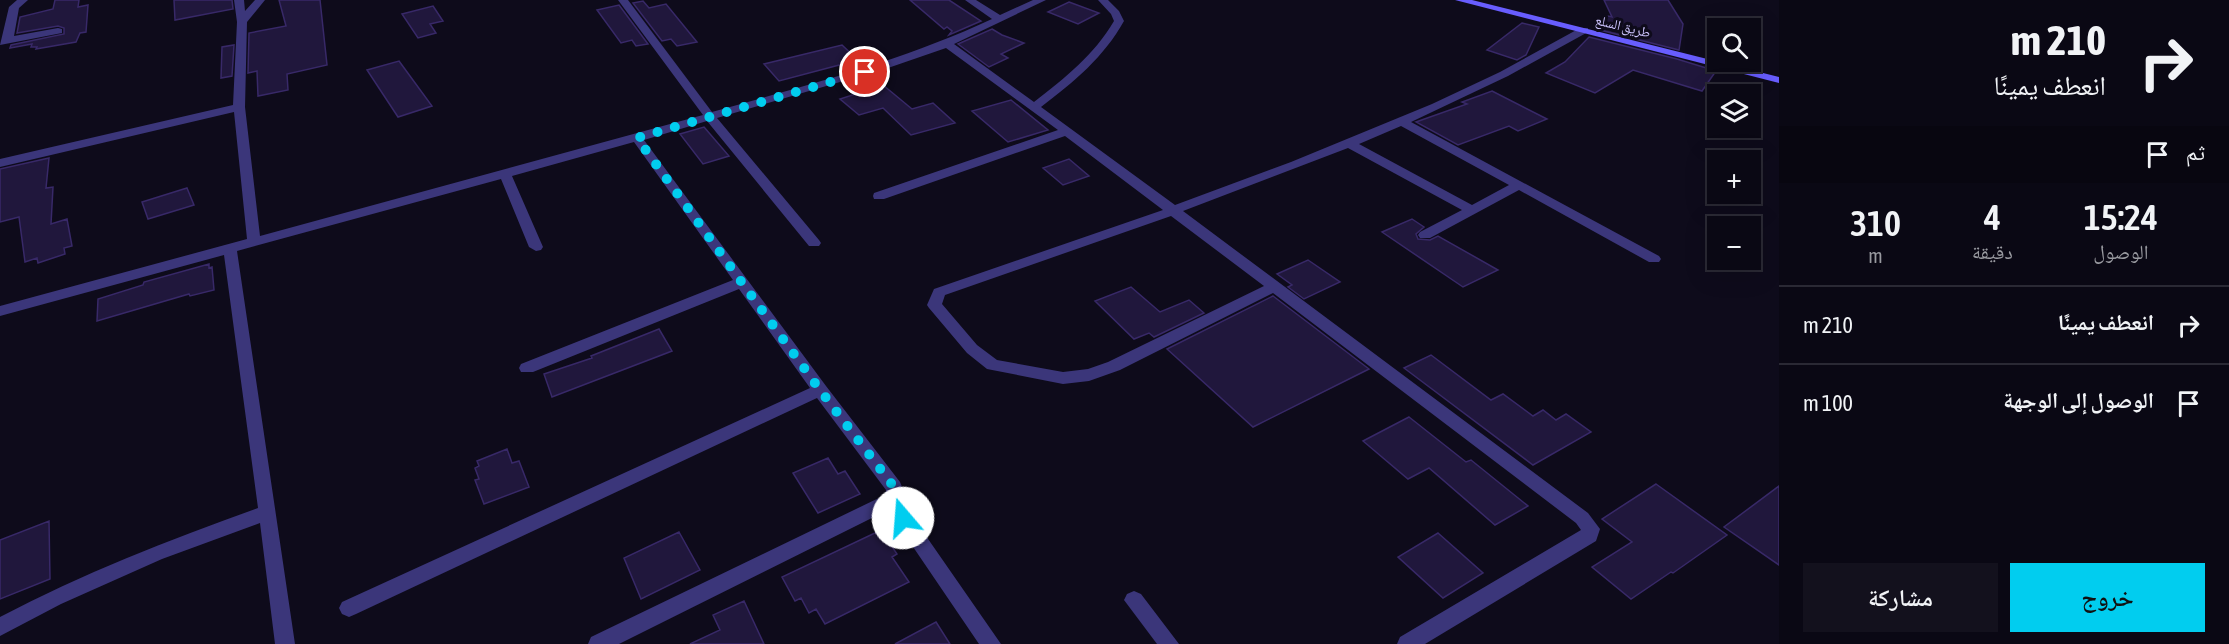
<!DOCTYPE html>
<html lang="ar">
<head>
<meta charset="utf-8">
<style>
  :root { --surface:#0a0814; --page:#13111d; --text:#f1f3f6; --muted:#999aa0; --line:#2a2934; --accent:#01cdef }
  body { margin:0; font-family:"Asap Condensed","Noto Naskh Arabic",sans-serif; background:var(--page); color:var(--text); direction:rtl; height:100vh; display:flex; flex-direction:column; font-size:22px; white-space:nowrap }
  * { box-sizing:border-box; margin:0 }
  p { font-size:20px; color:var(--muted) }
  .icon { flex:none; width:33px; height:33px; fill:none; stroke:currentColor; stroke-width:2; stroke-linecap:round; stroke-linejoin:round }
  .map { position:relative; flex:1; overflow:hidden; direction:ltr }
  .details { display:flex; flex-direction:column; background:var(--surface); width:450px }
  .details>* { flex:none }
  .top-card { background:#0a0814; color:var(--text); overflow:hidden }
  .tools { position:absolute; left:1707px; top:18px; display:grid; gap:12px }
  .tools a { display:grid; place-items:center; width:54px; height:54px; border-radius:0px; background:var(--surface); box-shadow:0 6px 24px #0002,0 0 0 2px var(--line); font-size:30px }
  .pin { position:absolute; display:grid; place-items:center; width:51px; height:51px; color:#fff; margin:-26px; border:3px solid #fff; border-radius:50%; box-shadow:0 2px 6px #0007 }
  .me { position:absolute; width:66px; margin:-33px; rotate:342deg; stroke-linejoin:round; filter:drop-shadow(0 0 4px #0008) }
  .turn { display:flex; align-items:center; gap:21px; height:126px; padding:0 24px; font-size:27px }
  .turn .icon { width:78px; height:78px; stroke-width:2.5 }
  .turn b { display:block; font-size:42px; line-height:51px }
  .then { display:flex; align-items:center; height:57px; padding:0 24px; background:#0003; gap:12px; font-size:22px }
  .eta { display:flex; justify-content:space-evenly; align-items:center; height:102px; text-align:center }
  .eta b { font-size:36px; font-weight:600; line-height:42px }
  .cta { display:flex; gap:12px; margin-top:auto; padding:12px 24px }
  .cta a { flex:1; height:69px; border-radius:0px; background:var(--accent); color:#111; font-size:24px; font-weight:600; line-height:69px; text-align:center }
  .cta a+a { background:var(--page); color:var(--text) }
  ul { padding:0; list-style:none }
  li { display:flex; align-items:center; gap:18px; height:78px; padding:0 24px; border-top:2px solid var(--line) }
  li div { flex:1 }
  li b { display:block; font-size:22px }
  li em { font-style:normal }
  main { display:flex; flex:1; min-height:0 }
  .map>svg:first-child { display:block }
  .building { fill:#20173c; stroke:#382968; stroke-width:1.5 }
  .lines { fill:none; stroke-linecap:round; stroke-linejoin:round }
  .street { fill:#3b367a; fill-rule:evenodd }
  .secondary { fill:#685dfe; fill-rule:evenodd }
  .route { stroke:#01cdef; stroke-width:10; stroke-dasharray:0 18 }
  .labels { text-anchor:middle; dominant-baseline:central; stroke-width:6; stroke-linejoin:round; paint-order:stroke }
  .far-street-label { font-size:14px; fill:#cec5ff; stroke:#0e0b1b }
</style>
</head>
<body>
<main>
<section class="details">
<div class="top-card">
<div class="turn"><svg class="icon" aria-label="right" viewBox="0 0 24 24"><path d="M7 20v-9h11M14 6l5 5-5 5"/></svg><div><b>210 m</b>انعطف يمينًا</div></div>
<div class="then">ثم<svg class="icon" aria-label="arrive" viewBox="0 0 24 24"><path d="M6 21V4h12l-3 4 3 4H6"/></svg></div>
</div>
<div class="eta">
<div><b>15:24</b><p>الوصول</p></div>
<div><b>4</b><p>دقيقة</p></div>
<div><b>310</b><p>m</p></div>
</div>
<ul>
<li><svg class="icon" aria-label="right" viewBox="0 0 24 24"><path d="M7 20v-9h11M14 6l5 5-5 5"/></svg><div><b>انعطف يمينًا</b></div><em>210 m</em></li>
<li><svg class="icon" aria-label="arrive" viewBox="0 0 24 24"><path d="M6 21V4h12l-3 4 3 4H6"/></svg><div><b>الوصول إلى الوجهة</b></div><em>100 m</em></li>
</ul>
<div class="cta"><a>خروج</a><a>مشاركة</a></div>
</section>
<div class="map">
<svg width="1779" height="644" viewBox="0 0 1779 644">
  <rect width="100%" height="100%" fill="#0e0b1b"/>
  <path class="building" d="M 55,0 L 79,0 L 78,7 L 88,5 L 86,32 L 80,33 L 76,42 L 36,49 L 37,47 L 31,47 L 32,44 L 10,48 L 11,45 L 64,34 L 64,28 L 58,26 L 17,33 L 20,17 L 53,9 Z
    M 174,0 L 232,0 L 233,9 L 175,20 Z
    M 279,0 L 320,0 L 327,65 L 287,74 L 288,90 L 258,96 L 257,71 L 248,73 L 249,33 L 286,26 Z
    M 910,0 L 949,0 L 981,21 L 949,35 L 952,31 L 947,27 L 944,29 Z
    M 1604,0 L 1668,0 L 1683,24 L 1679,50 L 1596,29 L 1608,16 L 1612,17 Z
    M 643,1 L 649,8 L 666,4 L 697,42 L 677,46 L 671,39 L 662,41 L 633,3 Z
    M 1069,2 L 1099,13 L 1078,24 L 1048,12 Z
    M 619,5 L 648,44 L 636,46 L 632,40 L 621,43 L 597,10 Z
    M 433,6 L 443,21 L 430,24 L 436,33 L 418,38 L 402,14 Z
    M 1522,23 L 1539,27 L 1526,55 L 1517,60 L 1487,50 Z
    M 992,29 L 1002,35 L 1024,43 L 1001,54 L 1008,58 L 989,67 L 958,44 Z
    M 1589,37 L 1677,59 L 1716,71 L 1702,91 L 1633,70 L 1595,93 L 1546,73 L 1565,62 Z
    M 234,45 L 232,76 L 221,78 L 222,47 Z
    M 842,45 L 858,60 L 779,81 L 764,64 Z
    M 399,61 L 432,106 L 398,117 L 367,70 Z
    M 883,85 L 912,109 L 933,103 L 955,123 L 911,135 L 883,108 L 859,115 L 840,99 Z
    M 1492,91 L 1547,119 L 1518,131 L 1509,126 L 1458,145 L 1416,122 L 1467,104 L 1462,102 Z
    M 1011,100 L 1048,130 L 1008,142 L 972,111 Z
    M 704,127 L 729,156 L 703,164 L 680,134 Z
    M 49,158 L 46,188 L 53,187 L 51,224 L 67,219 L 72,246 L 64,248 L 65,254 L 38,263 L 37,258 L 25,262 L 19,217 L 0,222 L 0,169 Z
    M 1069,159 L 1089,176 L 1063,185 L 1043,168 Z
    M 187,188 L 194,205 L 148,219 L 142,202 Z
    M 1412,219 L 1424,227 L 1416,234 L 1418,239 L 1430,240 L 1438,236 L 1498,270 L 1463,287 L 1382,232 Z
    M 1308,260 L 1340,282 L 1304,299 L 1288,287 L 1292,285 L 1277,274 Z
    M 209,264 L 209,268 L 212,267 L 214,290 L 190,296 L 189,294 L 97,321 L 98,299 L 143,285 L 144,282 Z
    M 1131,287 L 1160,312 L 1189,300 L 1204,313 L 1154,337 L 1149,333 L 1134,339 L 1095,301 Z
    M 1273,296 L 1369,369 L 1253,427 L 1167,349 Z
    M 659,329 L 672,351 L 552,397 L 544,374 L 592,358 L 591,356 Z
    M 1431,355 L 1491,400 L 1503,394 L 1533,416 L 1543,410 L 1556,420 L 1566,414 L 1591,432 L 1533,465 L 1404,368 Z
    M 1409,417 L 1466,462 L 1471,460 L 1528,506 L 1495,525 L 1429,468 L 1408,479 L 1363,441 Z
    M 507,449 L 512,463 L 519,461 L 529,487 L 484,504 L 475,480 L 479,479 L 475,468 L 479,466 L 477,461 Z
    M 828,458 L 838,474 L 845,471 L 860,494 L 818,513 L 793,473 Z
    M 1656,484 L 1727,535 L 1673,573 L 1671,572 L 1631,599 L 1592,567 L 1632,542 L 1602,519 Z
    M 1779,486 L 1779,565 L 1724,527 Z
    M 49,521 L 50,579 L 0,599 L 0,540 Z
    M 679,532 L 700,570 L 641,599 L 624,558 Z
    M 877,532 L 879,535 L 883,533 L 897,554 L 892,557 L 909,582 L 825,624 L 816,609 L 809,613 L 801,598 L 795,601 L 782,577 Z
    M 1438,533 L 1483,573 L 1443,598 L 1398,557 Z
    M 744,601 L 764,644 L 690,644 L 720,630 L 713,615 Z
    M 936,622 L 950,644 L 895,644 Z"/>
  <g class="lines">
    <path class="street" d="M 17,0 L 28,0 L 19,8 L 14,36 L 58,28 L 62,29 L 62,33 L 0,45 L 9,7 Z
      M 234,0 L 244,0 L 245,11 L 255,0 L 265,0 L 247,22 L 245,107 L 260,236 L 703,115 L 618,0 L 628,0 L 712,112 C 807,85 902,61 992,19 L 965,0 L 976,0 L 1000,15 L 1033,0 L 1046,0 L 954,44 L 1034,102 C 1065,78 1094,55 1114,21 L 1111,14 L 1098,0 L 1108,0 L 1119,11 L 1124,21 C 1104,57 1074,82 1041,107 L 1175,205 L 1291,162 L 1432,104 L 1500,72 L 1580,28 L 1588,28 L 1588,32 L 1508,76 L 1411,122 L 1659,256 L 1661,259 L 1659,262 L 1649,262 L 1519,190 L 1430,238 L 1420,238 L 1418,235 L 1420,232 L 1462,210 L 1348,148 L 1183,211 L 1588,513 L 1600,529 L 1596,541 L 1425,644 L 1397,644 L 1400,637 L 1581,530 L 1576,523 L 1273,293 L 1120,370 L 1089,381 L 1063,384 L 987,369 L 967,353 L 929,308 L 927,305 L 934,289 L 1163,210 L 1065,136 L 884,199 L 874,199 L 873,196 L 874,193 L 1058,130 L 946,48 L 888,68 L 717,118 L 819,240 L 821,243 L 819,246 L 809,246 L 707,121 L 644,140 L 826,386 L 900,482 L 905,494 L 901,500 L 1001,644 L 979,644 L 888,510 L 619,644 L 588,644 L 591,637 L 885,495 L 886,490 L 817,398 L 356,614 L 349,617 L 342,614 L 339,608 L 342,602 L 810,388 L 739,289 L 533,372 L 521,372 L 519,368 L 521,364 L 733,280 L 634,142 L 512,176 L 543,247 L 541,250 L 536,251 L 529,247 L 501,179 L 237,251 L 295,644 L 275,644 L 260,523 L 162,559 L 61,604 L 0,636 L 0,617 C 83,573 169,540 258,508 L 224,255 L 0,316 L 0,306 L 247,239 L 234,112 L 0,167 L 0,159 L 233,105 L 237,22 ZM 1401,126 L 1509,185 L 1472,205 L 1359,144 ZM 1171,216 L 1264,286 L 1108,362 L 1088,369 L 1063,372 L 997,360 L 977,345 L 942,304 L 945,295 Z
      M 1134,591 L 1141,594 L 1179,644 L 1157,644 L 1124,600 L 1127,594 Z"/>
    <path class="secondary" d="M 1455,0 L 1472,0 L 1779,77 L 1779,83 Z"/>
  </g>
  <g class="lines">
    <path class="route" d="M 865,72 L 637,138 L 820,390 L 894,487 L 896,494 L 891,500 L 903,518"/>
  </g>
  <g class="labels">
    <g class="far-street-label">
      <text transform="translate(1623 26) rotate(14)">طريق السلع</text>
    </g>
  </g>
</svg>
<div class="tools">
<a><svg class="icon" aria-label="search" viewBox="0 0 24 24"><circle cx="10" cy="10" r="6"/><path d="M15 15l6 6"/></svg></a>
<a><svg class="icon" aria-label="layers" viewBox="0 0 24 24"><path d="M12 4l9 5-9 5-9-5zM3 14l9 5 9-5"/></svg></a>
<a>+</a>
<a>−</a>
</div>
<div class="pin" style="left:865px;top:72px;background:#d93025"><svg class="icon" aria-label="arrive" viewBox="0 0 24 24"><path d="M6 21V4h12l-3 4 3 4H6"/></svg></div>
<svg class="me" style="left:903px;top:518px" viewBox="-20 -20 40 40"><circle r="19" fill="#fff"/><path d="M0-13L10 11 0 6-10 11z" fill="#01cdef"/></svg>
</div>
</main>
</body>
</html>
